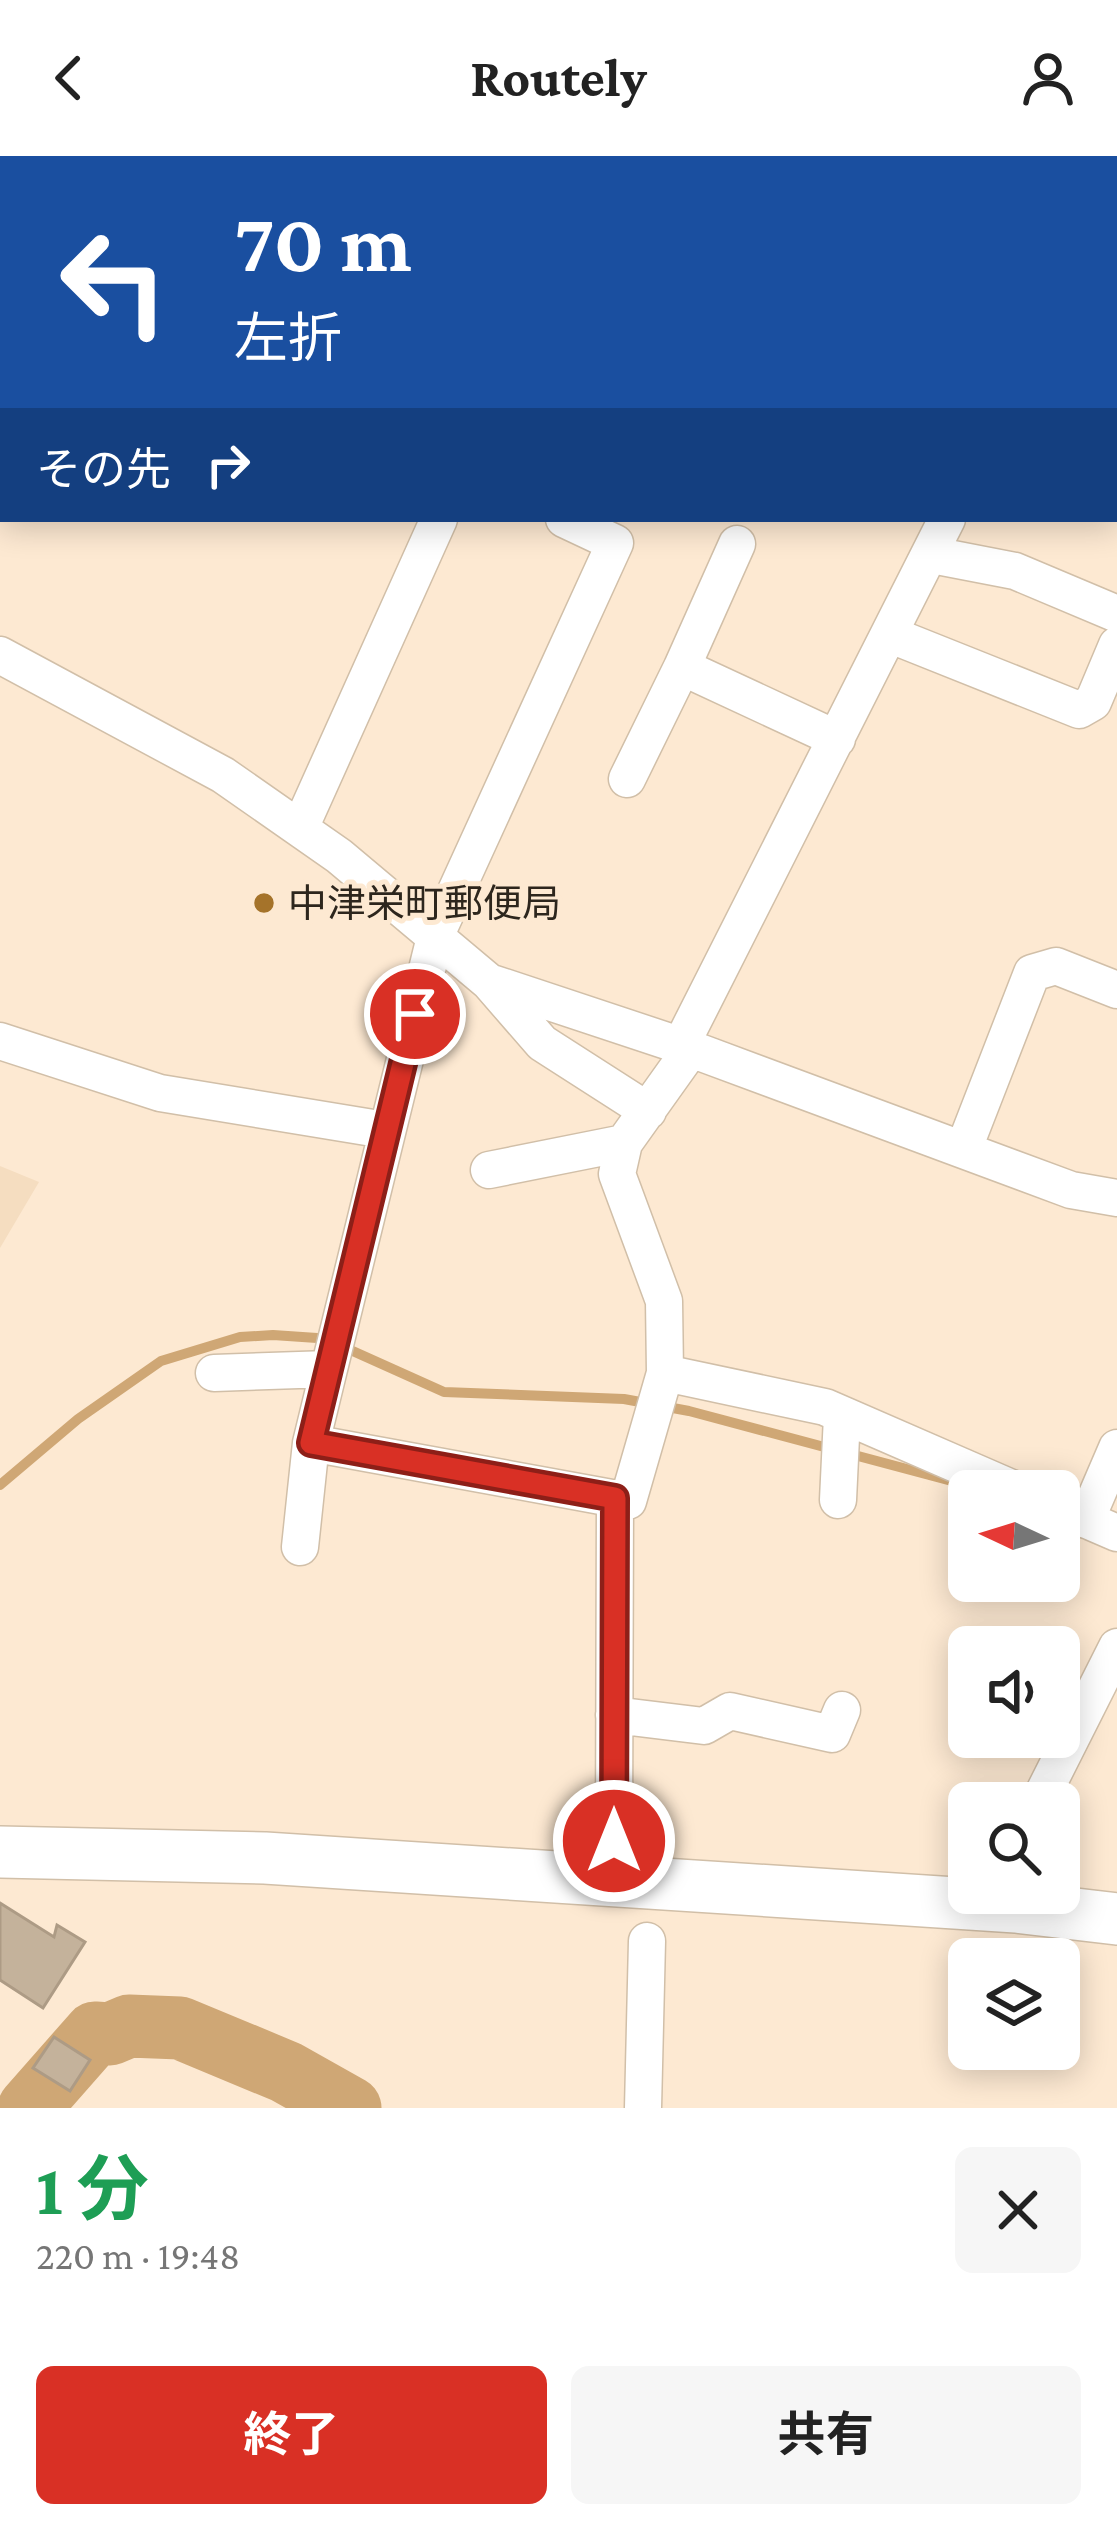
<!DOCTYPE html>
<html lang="ja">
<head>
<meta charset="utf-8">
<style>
  :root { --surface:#fff; --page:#f6f6f6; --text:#222; --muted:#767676; --accent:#d93025 }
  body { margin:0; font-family:"Crimson Pro","Noto Sans JP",serif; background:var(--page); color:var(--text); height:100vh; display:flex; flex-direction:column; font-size:45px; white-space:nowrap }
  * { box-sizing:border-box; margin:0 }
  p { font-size:39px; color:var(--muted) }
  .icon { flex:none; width:66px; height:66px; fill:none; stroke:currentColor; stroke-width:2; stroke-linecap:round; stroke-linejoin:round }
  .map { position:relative; height:1952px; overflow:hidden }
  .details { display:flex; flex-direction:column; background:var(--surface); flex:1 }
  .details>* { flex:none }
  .banner { position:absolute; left:0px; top:0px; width:1119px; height:366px; box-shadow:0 6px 30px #0003; background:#1a4fa0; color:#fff; overflow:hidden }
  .needle { width:78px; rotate:274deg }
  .tools { position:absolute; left:948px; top:1314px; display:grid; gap:24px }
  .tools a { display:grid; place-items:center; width:132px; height:132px; border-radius:18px; background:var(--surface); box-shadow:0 6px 30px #0003; font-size:60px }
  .pin { position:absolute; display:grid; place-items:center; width:102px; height:102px; color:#fff; margin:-51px; border:6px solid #fff; border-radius:50%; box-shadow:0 3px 12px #0007 }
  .me { position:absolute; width:132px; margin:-66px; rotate:0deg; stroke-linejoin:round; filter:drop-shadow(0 0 9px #0008) }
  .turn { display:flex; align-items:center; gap:42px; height:252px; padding:0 36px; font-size:54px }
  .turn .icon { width:156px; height:156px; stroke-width:2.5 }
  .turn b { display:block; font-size:84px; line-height:102px }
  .then { display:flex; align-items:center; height:114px; padding:0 36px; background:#0003; gap:24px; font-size:45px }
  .round { display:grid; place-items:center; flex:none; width:126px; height:126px; border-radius:18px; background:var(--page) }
  .headline { display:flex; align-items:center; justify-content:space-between; height:204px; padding:0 36px }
  h1 { font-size:72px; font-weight:700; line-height:90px; color:#1e9e55 }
  .primary-button { display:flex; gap:24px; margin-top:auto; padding:24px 36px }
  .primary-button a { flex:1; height:138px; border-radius:18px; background:var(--accent); color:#fff; font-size:48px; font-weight:700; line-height:138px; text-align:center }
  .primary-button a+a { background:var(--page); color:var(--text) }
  header { display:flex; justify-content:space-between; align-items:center; height:156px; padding:0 36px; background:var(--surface); font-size:54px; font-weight:700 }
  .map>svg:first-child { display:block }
  .built { fill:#f5ddc0 }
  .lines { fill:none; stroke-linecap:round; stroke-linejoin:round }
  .stream { stroke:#cfa775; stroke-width:10 }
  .river { stroke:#cfa775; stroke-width:63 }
  .building { fill:#c4b29b; stroke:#ad9b85; stroke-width:3 }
  .street-casing { stroke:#d1bfa8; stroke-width:39 }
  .secondary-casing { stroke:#d1bfa8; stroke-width:54 }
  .street { stroke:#fff; stroke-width:36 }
  .secondary { stroke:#fff; stroke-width:51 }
  .route-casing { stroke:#8d1f18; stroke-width:30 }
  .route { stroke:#d93025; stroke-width:21 }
  .poi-dot { fill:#a5732a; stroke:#fde9d2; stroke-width:4.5 }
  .labels { text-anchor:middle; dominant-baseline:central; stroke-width:10; stroke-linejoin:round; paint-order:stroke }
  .poi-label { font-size:39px; fill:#2d261d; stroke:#fde9d2; text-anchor:start }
</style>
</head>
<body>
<header><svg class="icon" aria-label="back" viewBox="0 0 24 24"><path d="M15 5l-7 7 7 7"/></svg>Routely<svg class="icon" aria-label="person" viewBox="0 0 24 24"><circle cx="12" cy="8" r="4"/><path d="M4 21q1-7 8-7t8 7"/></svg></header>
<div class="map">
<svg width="1117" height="1952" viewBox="0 0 1117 1952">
  <rect width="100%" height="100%" fill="#fde9d2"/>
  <path class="built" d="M 0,1010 L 39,1026 L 0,1092 Z"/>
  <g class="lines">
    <path class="stream" d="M 0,1329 L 78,1263 L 161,1205 L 240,1181 L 273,1179 L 317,1182 L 346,1192 L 444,1236 L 624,1243 L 689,1255 L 963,1328"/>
    <path class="river" d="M 29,1952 L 95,1877 L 110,1878 L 129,1870 L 180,1872 L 286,1916 L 350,1952"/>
  </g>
  <path class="building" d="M 0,1747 L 54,1781 L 57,1769 L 85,1786 L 43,1852 L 0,1824 Z
    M 54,1881 L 90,1904 L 70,1935 L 33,1912 Z"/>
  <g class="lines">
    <defs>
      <path id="street" d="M 142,0 L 148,3
        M 502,2 L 503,0
        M 241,3 L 242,0
        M 679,3 L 680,0
        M 1085,3 L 1086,0
        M 737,388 L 682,511 L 837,583
        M 932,399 L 1015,415 L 1117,458
        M 891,479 L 1079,554 L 1093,546 L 1117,489
        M 0,499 L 223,619 L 339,700 L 489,826 L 691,893 L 1071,1034 L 1117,1042
        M 627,623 L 682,511
        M 300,672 L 439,363
        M 489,826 L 542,887 L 648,955
        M 0,885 L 160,937 L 385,974
        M 681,889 L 947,363
        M 964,992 L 1032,817 L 1056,810 L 1117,834
        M 489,1014 L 624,987
        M 214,1217 L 329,1213 L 435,781 L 615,387 L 564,363
        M 665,1217 L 825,1251 L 1018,1335
        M 311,1287 L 628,1345 L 665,1217 L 664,1145 L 617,1018 L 624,987 L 691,893
        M 838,1344 L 842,1260
        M 1059,1352 L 1117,1377
        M 1086,1364 L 1117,1292
        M 300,1391 L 311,1287 L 329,1213
        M 614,1559 L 704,1570 L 730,1555 L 832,1578 L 842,1554
        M 1044,1636 L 1117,1491
        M 614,1685 L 615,1342
        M 643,1952 L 647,1785"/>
      <path id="secondary" d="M 0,1696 L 265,1702 L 1016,1751 L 1117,1763"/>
    </defs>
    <use href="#street" class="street-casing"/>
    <use href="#secondary" class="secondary-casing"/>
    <use href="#street" class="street"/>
    <use href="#secondary" class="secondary"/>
  </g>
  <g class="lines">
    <defs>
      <path id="route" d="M 415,858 L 311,1287 L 615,1342 L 614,1685"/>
    </defs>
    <use href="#route" class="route-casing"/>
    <use href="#route" class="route"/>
  </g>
  <circle class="poi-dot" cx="264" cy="747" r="12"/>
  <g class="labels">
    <g class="poi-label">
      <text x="288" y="747">中津栄町郵便局</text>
    </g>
  </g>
</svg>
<div class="tools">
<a><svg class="needle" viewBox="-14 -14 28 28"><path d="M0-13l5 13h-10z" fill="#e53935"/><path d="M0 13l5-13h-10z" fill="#767676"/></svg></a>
<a><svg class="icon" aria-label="sound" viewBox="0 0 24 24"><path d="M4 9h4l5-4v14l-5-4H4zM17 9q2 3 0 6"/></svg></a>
<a><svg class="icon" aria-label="search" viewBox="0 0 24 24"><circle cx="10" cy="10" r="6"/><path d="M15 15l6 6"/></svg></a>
<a><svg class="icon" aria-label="layers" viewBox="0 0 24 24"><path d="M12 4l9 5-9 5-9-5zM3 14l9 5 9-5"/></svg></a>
</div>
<div class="pin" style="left:415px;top:858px;background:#d93025"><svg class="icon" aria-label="arrive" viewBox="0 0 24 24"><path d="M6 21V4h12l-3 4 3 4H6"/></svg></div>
<svg class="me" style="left:614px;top:1685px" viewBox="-20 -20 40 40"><circle r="17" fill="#d93025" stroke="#fff" stroke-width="3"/><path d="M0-11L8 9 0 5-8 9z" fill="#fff"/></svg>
<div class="banner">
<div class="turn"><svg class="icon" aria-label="left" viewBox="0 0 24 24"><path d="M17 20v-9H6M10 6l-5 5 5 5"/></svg><div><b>70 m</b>左折</div></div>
<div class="then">その先<svg class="icon" aria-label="right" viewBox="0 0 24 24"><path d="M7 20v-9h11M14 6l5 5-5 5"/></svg></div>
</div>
</div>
<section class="details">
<div class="headline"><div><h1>1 分</h1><p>220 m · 19:48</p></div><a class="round"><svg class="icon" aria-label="close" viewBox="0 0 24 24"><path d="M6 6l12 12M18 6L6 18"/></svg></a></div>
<div class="primary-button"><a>終了</a><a>共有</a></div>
</section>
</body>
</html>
